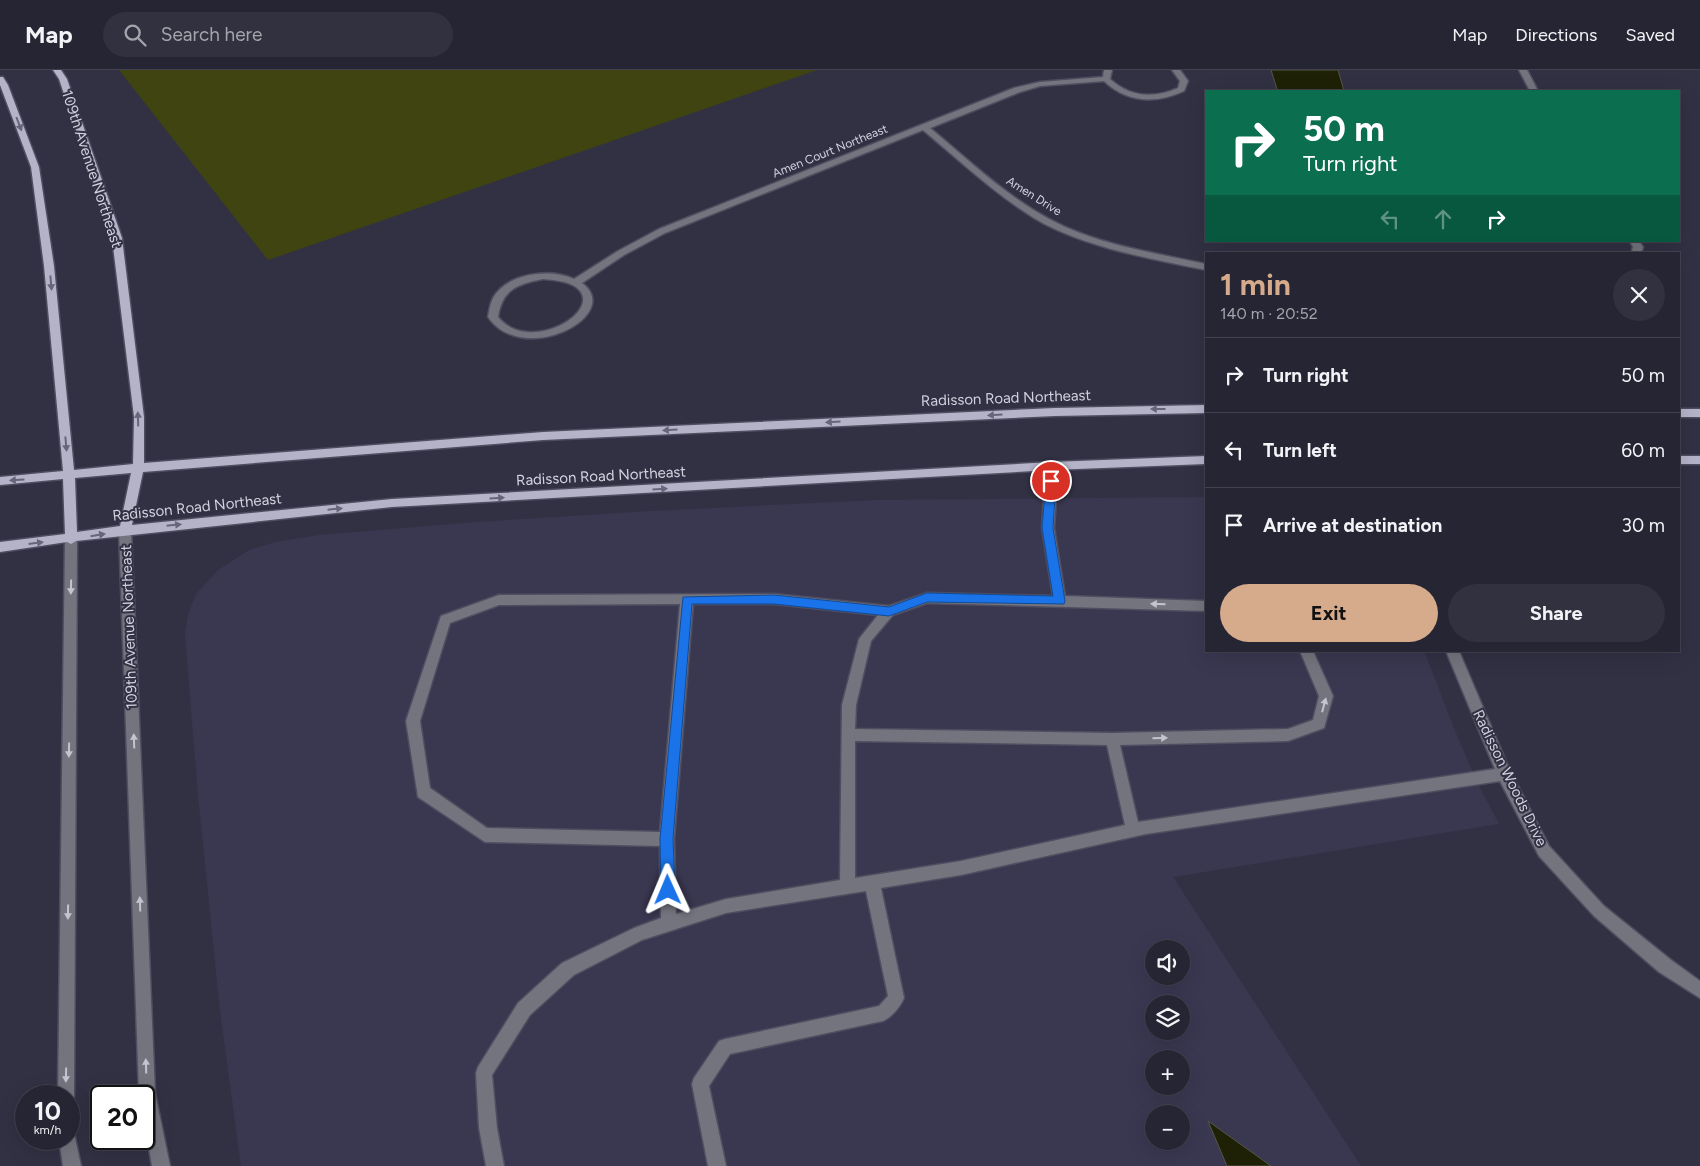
<!DOCTYPE html>
<html lang="en">
<head>
<meta charset="utf-8">
<style>
  :root { --surface:#262533; --page:#32313f; --text:#f1f3f6; --muted:#a4a5ac; --line:#42424e; --accent:#d6ab8b }
  body { margin:0; font-family:Figtree,sans-serif; background:var(--page); color:var(--text); height:100vh; display:flex; flex-direction:column; font-size:19px; white-space:nowrap }
  * { box-sizing:border-box; margin:0 }
  p { font-size:16px; color:var(--muted) }
  .icon { flex:none; width:28px; height:28px; fill:none; stroke:currentColor; stroke-width:2; stroke-linecap:round; stroke-linejoin:round }
  .map { position:relative; flex:1; overflow:hidden }
  .side { position:absolute; left:1205px; top:182px; width:475px; height:400px; display:flex; flex-direction:column; background:var(--surface); border-radius:0px; box-shadow:0 5px 20px #0002,0 0 0 1px var(--line) }
  .side>* { flex:none }
  .guide { position:absolute; left:1205px; top:20px; width:475px; height:152px; border-radius:0px; box-shadow:0 5px 20px #0002,0 0 0 1px var(--line); background:#0b6e4f; color:#fff; overflow:hidden }
  .tools { position:absolute; left:1145px; top:870px; display:grid; gap:10px }
  .tools a { display:grid; place-items:center; width:45px; height:45px; border-radius:50%; background:var(--surface); box-shadow:0 5px 20px #0002,0 0 0 1px var(--line); font-size:25px }
  .speed { position:absolute; left:15px; top:1015px; display:flex; gap:10px; font-size:25px; font-weight:700; text-align:center }
  .speed>* { display:grid; place-content:center; width:65px; height:65px; border-radius:50%; background:var(--surface); box-shadow:0 5px 20px #0002,0 0 0 1px var(--line); line-height:1 }
  .speed small { font-size:12px; font-weight:400 }
  .speed .limit { border:2px solid #111; border-radius:8px; background:#fff; color:#111 }
  .pin { position:absolute; display:grid; place-items:center; width:42px; height:42px; color:#fff; margin:-21px; border:2px solid #fff; border-radius:50%; box-shadow:0 1px 5px #0007 }
  .me { position:absolute; width:55px; margin:-28px; rotate:359deg; stroke-linejoin:round; filter:drop-shadow(0 0 4px #0008) }
  .turn { display:flex; align-items:center; gap:18px; height:105px; padding:0 15px; font-size:22px }
  .turn .icon { width:65px; height:65px; stroke-width:2.5 }
  .turn b { display:block; font-size:35px; line-height:42px }
  .lanes { display:flex; align-items:center; height:48px; padding:0 15px; background:#0003; justify-content:center; gap:25px; direction:ltr }
  .lanes .off { opacity:.35 }
  .round { display:grid; place-items:center; flex:none; width:52px; height:52px; border-radius:26px; background:var(--page) }
  .summary { display:flex; align-items:center; justify-content:space-between; height:85px; padding:0 15px }
  h1 { font-size:30px; font-weight:700; line-height:38px; color:var(--accent) }
  .primary-button { display:flex; gap:10px; margin-top:auto; padding:10px 15px }
  .primary-button a { flex:1; height:58px; border-radius:30px; background:var(--accent); color:#111; font-size:20px; font-weight:700; line-height:58px; text-align:center }
  .primary-button a+a { background:var(--page); color:var(--text) }
  ul { padding:0; list-style:none }
  li { display:flex; align-items:center; gap:15px; height:75px; padding:0 15px; border-top:1px solid var(--line) }
  li div { flex:1 }
  li b { display:block; font-size:19px }
  li em { font-style:normal }
  header { display:flex; align-items:center; gap:30px; box-sizing:border-box; height:70px; padding:0 25px; background:var(--surface); border-bottom:1px solid var(--line) }
  header strong { font-size:24px }
  nav { display:flex; gap:28px; margin-inline-start:auto; font-size:18px }
  .search { width:350px; height:45px; background:var(--page); display:flex; align-items:center; gap:12px; box-sizing:border-box; padding:0 18px; border-radius:28px; color:var(--muted); font-size:19px }
  .map>svg:first-child { display:block }
  .built { fill:#3a3751; fill-rule:evenodd }
  .green { fill:#3f4411 }
  .water { fill:#1e2105; stroke:#545646 }
  .lines { fill:none; stroke-linecap:round; stroke-linejoin:round }
  .minor-casing { stroke:#4f4e60; stroke-width:3 }
  .major-casing { stroke:#4f4e60; stroke-width:3 }
  .minor { fill:#74747e; fill-rule:evenodd }
  .major { fill:#b4b3c8; fill-rule:evenodd }
  .oneway { fill:#666579 }
  .oneway2 { fill:#c4c3d0 }
  .route { fill:#1a73e8; stroke:#114b97 }
  .labels { text-anchor:middle; dominant-baseline:central; stroke-width:4; stroke-linejoin:round; paint-order:stroke }
  .far-street-label { font-size:12px; fill:#d2d1de; stroke:#323144 }
  .street-label { font-size:15px; fill:#d2d1de; stroke:#323144 }
</style>
</head>
<body>
<header>
<strong>Map</strong>
<div class="search"><svg class="icon" aria-label="search" viewBox="0 0 24 24"><circle cx="10" cy="10" r="6"/><path d="M15 15l6 6"/></svg>Search here</div>
<nav><a>Map</a><a>Directions</a><a>Saved</a></nav>
</header>
<div class="map">
<svg width="1700" height="1096" viewBox="0 0 1700 1096">
  <rect width="100%" height="100%" fill="#323144"/>
  <path class="built" d="M 1206,427 L 1206,581 L 1424,581 L 1458,668 L 1478,714 L 1499,754 L 1173,807 L 1361,1096 L 241,1096 L 220,941 L 198,725 L 185,565 L 188,544 L 196,524 L 218,500 L 249,480 L 275,472 L 320,465 L 478,452 L 652,441 L 877,430 ZM 1154,879 L 1181,879 L 1181,906 L 1154,906 ZM 1154,934 L 1181,934 L 1181,961 L 1154,961 ZM 1154,989 L 1181,989 L 1181,1016 L 1154,1016 ZM 1154,1044 L 1181,1044 L 1181,1071 L 1154,1071 Z"/>
  <path class="green" d="M 119,0 L 817,0 L 268,190 Z"/>
  <path class="water" d="M 1271,0 L 1338,0 L 1344,21 L 1279,21 L 1277,19 Z
    M 1208,1051 L 1271,1096 L 1227,1096 Z"/>
  <g class="lines">
    <defs>
      <path id="minor" d="M 1104,0 L 1112,0 L 1110,9 C 1130,27 1153,29 1178,18 L 1180,11 L 1172,0 L 1180,0 L 1188,11 L 1184,21 C 1156,34 1127,33 1104,11 L 1040,16 L 1020,22 L 930,58 C 976,96 1022,142 1080,163 C 1120,178 1164,185 1206,194 L 1206,200 C 1152,189 1082,177 1034,148 C 994,123 959,90 923,60 L 665,163 L 624,185 L 582,213 C 625,245 523,298 488,247 C 489,241 490,234 493,228 C 507,203 550,198 574,209 L 618,181 L 659,159 L 1014,18 L 1040,12 L 1103,7 ZM 543,209 C 554,210 567,211 576,217 C 607,240 529,286 498,247 C 502,219 518,214 543,209 Z
        M 1519,0 L 1527,0 L 1538,21 L 1530,21 Z
        M 1630,171 L 1639,171 L 1643,177 L 1641,184 L 1631,184 L 1633,177 Z
        M 1052,392 L 1058,396 L 1054,458 L 1065,526 L 1206,531 L 1206,541 L 927,533 L 893,545 L 871,571 L 856,635 L 855,659 L 1112,663 L 1288,659 L 1313,650 L 1319,626 L 1300,581 L 1313,581 L 1333,626 L 1324,658 L 1288,671 L 1120,675 L 1138,752 L 1495,699 L 1446,581 L 1459,581 L 1510,701 L 1549,776 L 1604,836 L 1671,890 L 1700,911 L 1700,928 L 1659,902 L 1594,846 L 1539,786 L 1500,711 L 1146,764 L 961,805 L 881,818 L 904,928 C 900,937 892,947 883,951 L 730,984 L 709,1016 L 726,1096 L 708,1096 L 692,1014 L 694,1008 L 719,971 L 725,969 L 879,936 L 888,926 L 866,821 L 726,843 L 642,870 L 574,905 L 530,945 L 492,1005 L 497,1058 L 504,1096 L 486,1096 L 479,1058 L 476,1003 L 478,997 L 518,933 L 562,893 L 634,858 L 661,848 L 660,776 L 485,772 L 418,727 L 406,651 L 441,546 L 499,525 L 774,524 L 889,536 L 927,523 L 1053,526 L 1042,458 L 1046,396 ZM 680,534 L 660,762 L 487,758 L 430,718 L 420,651 L 450,553 L 499,535 ZM 693,534 L 774,534 L 878,545 L 859,569 L 842,635 L 840,810 L 726,829 L 676,844 L 674,769 ZM 855,671 L 1107,675 L 1125,755 L 961,791 L 855,808 Z
        M 125,456 L 131,460 L 155,1023 L 170,1096 L 152,1096 L 144,1050 L 144,1026 L 139,1026 L 139,1023 L 119,460 Z
        M 71,464 L 77,469 L 74,1026 L 72,1032 L 69,1033 L 69,1026 L 58,1026 L 65,469 Z
        M 69,1061 L 74,1063 L 81,1096 L 63,1096 L 59,1069 L 69,1069 Z"/>
      <path id="major" d="M 53,0 L 61,0 L 67,9 L 122,168 L 144,347 L 144,393 L 543,362 L 1055,338 L 1206,335 L 1206,343 L 1055,346 L 543,370 L 143,402 L 132,455 L 392,429 L 1052,392 L 1206,386 L 1206,394 L 1052,400 L 392,437 L 76,471 L 71,474 L 67,472 L 0,482 L 0,472 L 65,464 L 63,409 L 0,415 L 0,407 L 63,401 L 44,196 L 31,97 L 0,15 L 0,7 L 3,7 L 8,15 L 39,97 L 54,196 L 74,400 L 133,394 L 134,347 L 112,168 L 59,9 ZM 131,403 L 120,456 L 77,462 L 75,408 Z
        M 1679,339 L 1700,339 L 1700,347 L 1679,347 Z
        M 1679,386 L 1700,386 L 1700,394 L 1679,394 Z"/>
    </defs>
    <use href="#minor" class="minor-casing"/>
    <use href="#major" class="major-casing"/>
    <use href="#minor" class="minor"/>
    <use href="#major" class="major"/>
  </g>
  <defs><path id="oneway-solid" d="M-6-.8H1V-3.2L6.5 0L1 3.2V.8H-6Z" transform="scale(1.25)"/></defs>
  <g class="oneway">
    <use href="#oneway-solid" transform="translate(19 54) rotate(69)"/>
    <use href="#oneway-solid" transform="translate(51 213) rotate(85)"/>
    <use href="#oneway-solid" transform="translate(1158 339) rotate(180)"/>
    <use href="#oneway-solid" transform="translate(995 345) rotate(177)"/>
    <use href="#oneway-solid" transform="translate(138 349) rotate(-92)"/>
    <use href="#oneway-solid" transform="translate(833 352) rotate(177)"/>
    <use href="#oneway-solid" transform="translate(670 360) rotate(177)"/>
    <use href="#oneway-solid" transform="translate(66 374) rotate(85)"/>
    <use href="#oneway-solid" transform="translate(17 410) rotate(176)"/>
    <use href="#oneway-solid" transform="translate(660 419) rotate(-3)"/>
    <use href="#oneway-solid" transform="translate(497 428) rotate(-3)"/>
    <use href="#oneway-solid" transform="translate(335 439) rotate(-6)"/>
    <use href="#oneway-solid" transform="translate(174 455) rotate(-6)"/>
    <use href="#oneway-solid" transform="translate(98 465) rotate(-9)"/>
    <use href="#oneway-solid" transform="translate(36 473) rotate(-7)"/>
  </g>
  <g class="oneway2">
    <use href="#oneway-solid" transform="translate(71 517) rotate(91)"/>
    <use href="#oneway-solid" transform="translate(1158 534) rotate(-178)"/>
    <use href="#oneway-solid" transform="translate(1324 635) rotate(-75)"/>
    <use href="#oneway-solid" transform="translate(1160 668) rotate(-1)"/>
    <use href="#oneway-solid" transform="translate(134 671) rotate(-92)"/>
    <use href="#oneway-solid" transform="translate(69 680) rotate(91)"/>
    <use href="#oneway-solid" transform="translate(140 834) rotate(-92)"/>
    <use href="#oneway-solid" transform="translate(68 842) rotate(91)"/>
    <use href="#oneway-solid" transform="translate(146 996) rotate(-92)"/>
    <use href="#oneway-solid" transform="translate(66 1005) rotate(91)"/>
  </g>
  <path class="route" d="M 1051,407 L 1056,411 L 1053,458 L 1065,531 L 1064,534 L 927,532 L 889,546 L 774,534 L 692,534 L 673,769 L 675,820 L 673,825 L 668,827 L 663,825 L 661,820 L 660,769 L 683,527 L 774,525 L 889,537 L 927,523 L 1053,526 L 1042,458 L 1046,411 Z"/>
  <g class="labels">
    <g class="far-street-label">
      <text transform="translate(830 81) rotate(-22)">Amen Court Northeast</text>
      <text transform="translate(1034 126) rotate(32)">Amen Drive</text>
    </g>
    <g class="street-label">
      <text transform="translate(92 99) rotate(72)">109th Avenue Northeast</text>
      <text transform="translate(1006 328) rotate(-2)">Radisson Road Northeast</text>
      <text transform="translate(601 406) rotate(-3)">Radisson Road Northeast</text>
      <text transform="translate(197 437) rotate(-6)">Radisson Road Northeast</text>
      <text transform="translate(129 557) rotate(-92)">109th Avenue Northeast</text>
      <text transform="translate(1510 708) rotate(64)">Radisson Woods Drive</text>
    </g>
  </g>
</svg>
<div class="tools">
<a><svg class="icon" aria-label="sound" viewBox="0 0 24 24"><path d="M4 9h4l5-4v14l-5-4H4zM17 9q2 3 0 6"/></svg></a>
<a><svg class="icon" aria-label="layers" viewBox="0 0 24 24"><path d="M12 4l9 5-9 5-9-5zM3 14l9 5 9-5"/></svg></a>
<a>+</a>
<a>−</a>
</div>
<div class="speed"><div>10<small>km/h</small></div><div class="limit">20</div></div>
<div class="pin" style="left:1051px;top:411px;background:#d93025"><svg class="icon" aria-label="arrive" viewBox="0 0 24 24"><path d="M6 21V4h12l-3 4 3 4H6"/></svg></div>
<svg class="me" style="left:668px;top:820px" viewBox="-20 -20 40 40"><path d="M0-17L14 15 0 8-14 15z" fill="#1a73e8" stroke="#fff" stroke-width="4"/></svg>
<div class="guide">
<div class="turn"><svg class="icon" aria-label="right" viewBox="0 0 24 24"><path d="M7 20v-9h11M14 6l5 5-5 5"/></svg><div><b>50 m</b>Turn right</div></div>
<div class="lanes"><svg class="icon off" aria-label="left" viewBox="0 0 24 24"><path d="M17 20v-9H6M10 6l-5 5 5 5"/></svg><svg class="icon off" aria-label="ahead" viewBox="0 0 24 24"><path d="M12 20V5M6 11l6-6 6 6"/></svg><svg class="icon" aria-label="right" viewBox="0 0 24 24"><path d="M7 20v-9h11M14 6l5 5-5 5"/></svg></div>
</div>
<section class="side">
<div class="summary"><div><h1>1 min</h1><p>140 m · 20:52</p></div><a class="round"><svg class="icon" aria-label="close" viewBox="0 0 24 24"><path d="M6 6l12 12M18 6L6 18"/></svg></a></div>
<ul>
<li><svg class="icon" aria-label="right" viewBox="0 0 24 24"><path d="M7 20v-9h11M14 6l5 5-5 5"/></svg><div><b>Turn right</b></div><em>50 m</em></li>
<li><svg class="icon" aria-label="left" viewBox="0 0 24 24"><path d="M17 20v-9H6M10 6l-5 5 5 5"/></svg><div><b>Turn left</b></div><em>60 m</em></li>
<li><svg class="icon" aria-label="arrive" viewBox="0 0 24 24"><path d="M6 21V4h12l-3 4 3 4H6"/></svg><div><b>Arrive at destination</b></div><em>30 m</em></li>
</ul>
<div class="primary-button"><a>Exit</a><a>Share</a></div>
</section>
</div>
</body>
</html>
